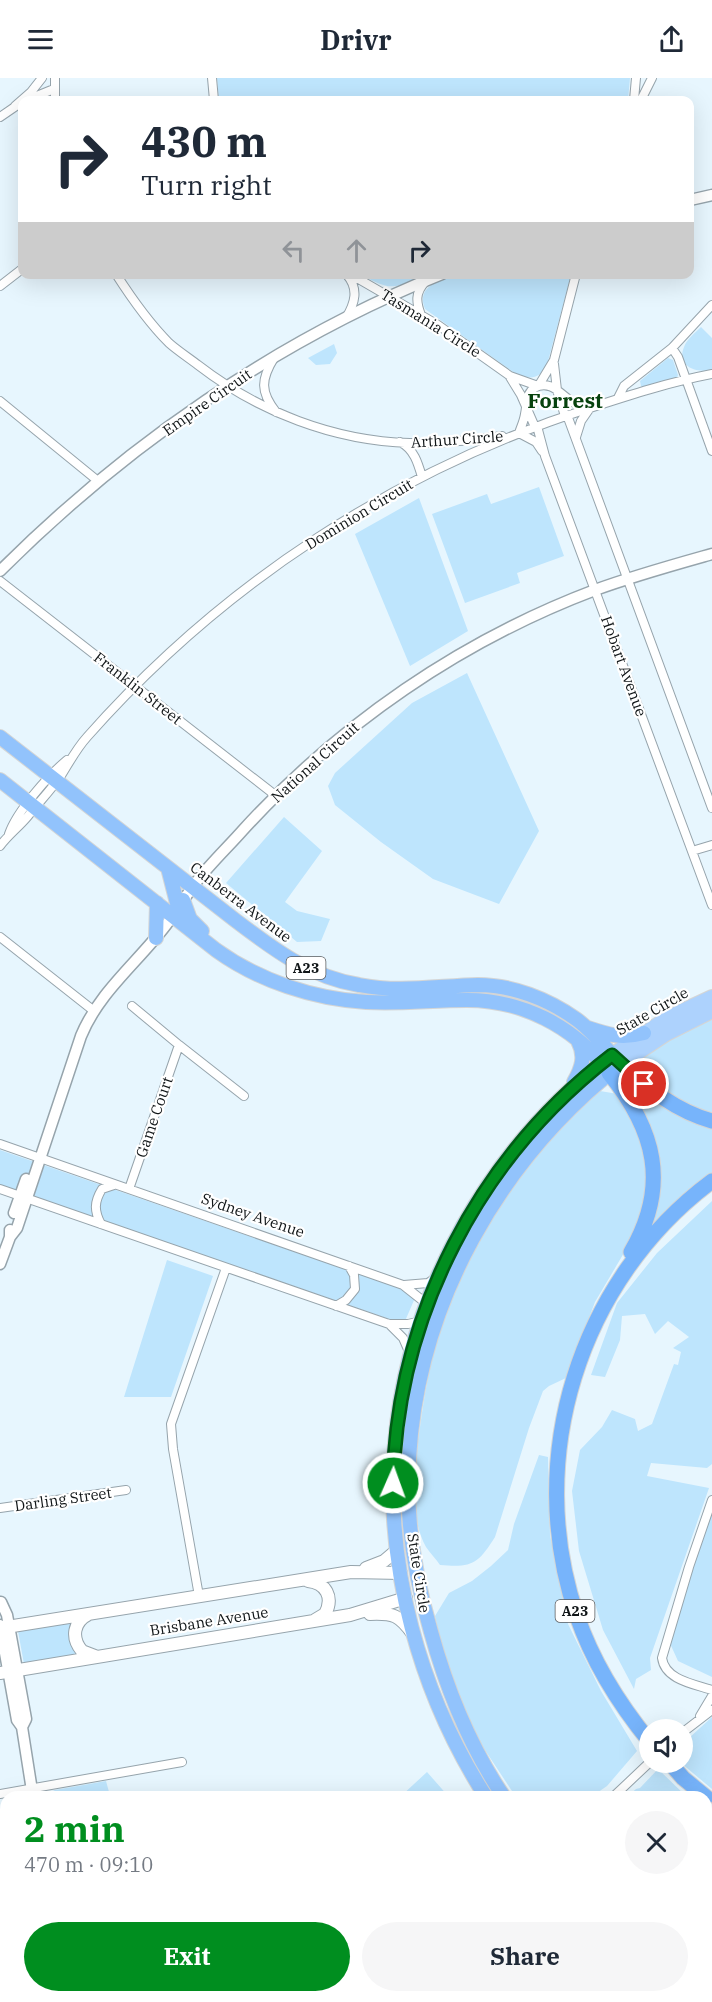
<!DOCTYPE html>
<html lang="en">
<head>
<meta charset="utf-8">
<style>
  :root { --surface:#fff; --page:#f6f6f7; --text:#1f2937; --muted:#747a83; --accent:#008e1f }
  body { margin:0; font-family:"IBM Plex Serif",serif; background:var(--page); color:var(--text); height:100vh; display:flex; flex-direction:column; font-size:22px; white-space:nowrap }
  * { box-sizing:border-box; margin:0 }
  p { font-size:20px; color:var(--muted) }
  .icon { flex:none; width:33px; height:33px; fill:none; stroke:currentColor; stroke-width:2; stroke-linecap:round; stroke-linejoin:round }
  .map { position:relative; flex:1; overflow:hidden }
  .panel { position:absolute; left:0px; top:1713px; width:712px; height:212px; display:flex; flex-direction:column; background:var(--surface); border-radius:18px 18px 0 0; box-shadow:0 6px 24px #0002 }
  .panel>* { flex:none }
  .top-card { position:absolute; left:18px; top:18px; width:676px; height:183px; border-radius:12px; box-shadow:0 6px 24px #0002; background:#fff; color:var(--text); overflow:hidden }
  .buttons { position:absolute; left:639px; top:1641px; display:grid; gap:12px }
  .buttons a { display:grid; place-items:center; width:54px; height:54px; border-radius:50%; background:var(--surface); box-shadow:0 6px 24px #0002; font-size:30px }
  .pin { position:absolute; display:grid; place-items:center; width:51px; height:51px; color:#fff; margin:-26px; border:3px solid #fff; border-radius:50%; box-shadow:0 2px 6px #0007 }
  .me { position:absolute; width:66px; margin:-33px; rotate:2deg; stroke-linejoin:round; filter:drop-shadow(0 0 4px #0008) }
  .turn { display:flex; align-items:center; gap:21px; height:126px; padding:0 24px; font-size:27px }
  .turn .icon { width:78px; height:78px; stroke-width:2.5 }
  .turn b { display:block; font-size:42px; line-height:51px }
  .lanes { display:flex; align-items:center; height:57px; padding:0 24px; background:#0003; justify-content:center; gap:30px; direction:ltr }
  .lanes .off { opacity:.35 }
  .round { display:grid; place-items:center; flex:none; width:63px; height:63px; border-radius:32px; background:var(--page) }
  .overview { display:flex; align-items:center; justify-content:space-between; height:102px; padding:0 24px }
  h1 { font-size:36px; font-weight:700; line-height:45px; color:var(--accent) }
  .primary-button { display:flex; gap:12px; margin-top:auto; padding:12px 24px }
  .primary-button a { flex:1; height:69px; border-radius:36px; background:var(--accent); color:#fff; font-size:24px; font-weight:700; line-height:69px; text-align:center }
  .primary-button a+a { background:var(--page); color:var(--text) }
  header { display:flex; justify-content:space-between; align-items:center; height:78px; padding:0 24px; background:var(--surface); font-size:27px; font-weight:700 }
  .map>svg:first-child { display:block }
  .green { fill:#bee5fd }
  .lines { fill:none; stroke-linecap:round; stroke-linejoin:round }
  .minor-casing { stroke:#96a4ac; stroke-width:10 }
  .tertiary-casing { stroke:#96a4ac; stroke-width:13 }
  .secondary-casing { stroke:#96a4ac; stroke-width:14 }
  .primary-casing { stroke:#d4d5d5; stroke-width:16 }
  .trunk-casing { stroke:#d4d5d5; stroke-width:16 }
  .motorway-casing { stroke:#d4d5d5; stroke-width:17 }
  .minor { stroke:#fff; stroke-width:8 }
  .tertiary { stroke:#fff; stroke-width:10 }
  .secondary { stroke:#fff; stroke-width:12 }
  .primary { stroke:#add2fd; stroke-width:14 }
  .trunk { stroke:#92c3fc; stroke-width:14 }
  .motorway { stroke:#77b4fb; stroke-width:15 }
  .route-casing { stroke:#005c14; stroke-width:15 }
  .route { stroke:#008e1f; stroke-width:10 }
  .labels { text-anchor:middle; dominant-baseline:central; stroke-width:4.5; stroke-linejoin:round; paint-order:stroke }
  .shield { fill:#fff; stroke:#585b5d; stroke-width:1.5 }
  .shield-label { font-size:14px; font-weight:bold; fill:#101517 }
  .street-label { font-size:15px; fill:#101517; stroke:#fff }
  .district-label { font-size:21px; font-weight:bold; fill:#07420e; stroke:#fff }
</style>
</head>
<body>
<header><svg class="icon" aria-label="menu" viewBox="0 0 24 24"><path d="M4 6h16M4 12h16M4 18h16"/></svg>Drivr<svg class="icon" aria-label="share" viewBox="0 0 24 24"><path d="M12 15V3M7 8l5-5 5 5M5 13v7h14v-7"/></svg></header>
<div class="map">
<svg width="712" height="1924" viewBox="0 0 712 1924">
  <rect width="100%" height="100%" fill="#e7f6fe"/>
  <path class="green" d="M 217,0 L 630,0 L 628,22 L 219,22 Z
    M 361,197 L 427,197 C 395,210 393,214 361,197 Z
    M 454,197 L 571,197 L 547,287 C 540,301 530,302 516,296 L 425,231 C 416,209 438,203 454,197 Z
    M 701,249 L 712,260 L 712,292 C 697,295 676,289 684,269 C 687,261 695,255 701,249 Z
    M 334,266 L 337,275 L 330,286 L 316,287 L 308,280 Z
    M 668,280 L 673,282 L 678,297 L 677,300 L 643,309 L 641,308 L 640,303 Z
    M 539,409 L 564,478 L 517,495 L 520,505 L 465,525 L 432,436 L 487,416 L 491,426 Z
    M 419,420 L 468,553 L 410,588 L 355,456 Z
    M 467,595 L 539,753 L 499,826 L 433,801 L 381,764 L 335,727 L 328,708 L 335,695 L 412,625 Z
    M 284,739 L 322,773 L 285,824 L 297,833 L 330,841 L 321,863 L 297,864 L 226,805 Z
    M 712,941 L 712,1038 L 652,1006 L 640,992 L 642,980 L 671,960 Z
    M 627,1000 L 712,1048 L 712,1097 L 647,1156 L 657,1113 L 622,1003 Z
    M 600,1013 L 618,1016 L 634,1042 L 647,1082 L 645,1121 L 631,1163 L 595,1224 L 566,1300 L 549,1308 L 543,1313 L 529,1350 L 495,1459 C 478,1486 472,1490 440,1487 C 436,1481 430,1475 426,1469 C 408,1437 414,1384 420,1349 C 426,1304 435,1259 451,1216 C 480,1141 538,1065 600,1013 Z
    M 0,1072 L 405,1212 L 415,1220 L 405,1243 L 392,1242 L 0,1107 Z
    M 712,1123 L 712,1386 L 707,1390 L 651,1385 L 647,1398 L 709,1410 L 650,1580 L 651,1592 L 636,1601 L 634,1611 L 603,1552 L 579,1473 L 572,1413 L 580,1372 L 602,1349 L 612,1332 L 635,1341 L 638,1353 L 652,1346 L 674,1286 L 678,1287 L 681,1274 L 673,1270 L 689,1259 L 668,1243 L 655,1256 L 645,1236 L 622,1238 L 620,1262 L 605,1299 L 591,1297 L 617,1225 L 657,1175 Z
    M 167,1182 L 213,1198 L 171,1319 L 124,1319 Z
    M 539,1377 L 548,1379 L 550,1457 L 568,1546 L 601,1613 L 637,1673 L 607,1708 L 591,1719 L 518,1719 L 512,1713 L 479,1663 L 446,1589 L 435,1538 L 449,1515 L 472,1503 L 491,1488 L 508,1472 L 514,1446 Z
    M 712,1425 L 712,1599 L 678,1583 L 668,1561 Z
    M 76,1544 L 81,1576 L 24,1586 L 18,1553 Z
    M 712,1639 L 712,1711 L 681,1685 L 683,1668 L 690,1664 L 689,1660 Z
    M 658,1691 L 687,1719 L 627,1719 L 636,1711 L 640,1710 Z
    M 427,1694 L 449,1719 L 400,1719 Z
    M 106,1703 L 109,1714 L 78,1719 L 50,1719 L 49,1715 L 55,1712 Z
    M 6,1729 L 6,1862 L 0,1868 L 0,1730 Z
    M 707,1734 L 712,1738 L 712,1803 L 708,1801 L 707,1804 Z
    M 706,1823 L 712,1825 L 712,1896 L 707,1893 Z
    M 577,1919 L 676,1919 L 686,1924 L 581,1924 Z"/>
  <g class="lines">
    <defs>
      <path id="minor" d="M 55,0 L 55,22
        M 212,0 L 214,22
        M 27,22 L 54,11
        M 634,22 L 636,0
        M 641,22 L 652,0
        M 15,28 L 31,14 L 42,0
        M 0,39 L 19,26
        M 116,196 C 132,221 148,244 169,265 C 178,273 189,280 198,287 C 259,334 334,363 410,365 C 441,366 471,362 502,358
        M 350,196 L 438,247 L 510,298 L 538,308
        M 0,208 L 22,191
        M 421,237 C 416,224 415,215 425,204
        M 346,240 C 355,225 359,211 347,197
        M 672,270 L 678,279 L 712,373
        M 274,280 C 261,301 260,314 276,334
        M 554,286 L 557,312 L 572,324 L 590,330 L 581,343 L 576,359
        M 510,299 L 521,317 L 535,349
        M 539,307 L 554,282 L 576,196
        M 618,320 L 624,308 L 672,270 L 712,227
        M 0,323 L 98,403
        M 567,337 L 712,730
        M 537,348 L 545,378 L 712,827
        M 400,364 C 414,371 418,385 422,399
        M 542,373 L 536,364 L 519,355 C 521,349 524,343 525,336 C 526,332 526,327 527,322 C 530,306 546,304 557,312 L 565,338
        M 0,503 L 275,717
        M 9,756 C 17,733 48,698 67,682
        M 0,768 C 8,757 19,749 28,738 C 39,724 52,711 62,696 C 70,683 77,670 87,659 C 222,506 396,392 590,330 C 630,317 670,304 712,296
        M 692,773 L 712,767
        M 0,859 L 94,933
        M 179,967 L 244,1018
        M 0,1066 L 403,1207 L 427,1226
        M 0,1111 L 389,1246 L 408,1246 L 421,1243
        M 129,1111 L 179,967 L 132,928
        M 101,1146 C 94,1133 94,1124 102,1111 L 114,1107
        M 404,1207 L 428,1205 L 437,1199
        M 336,1228 L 346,1222 L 355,1211 L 354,1197 L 349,1188
        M 389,1246 L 403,1260 L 410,1276
        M 712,1422 L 689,1489 L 662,1580 C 665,1602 694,1606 712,1612
        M 0,1430 L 126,1412
        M 199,1518 L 173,1371 L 171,1346 L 226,1190
        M 700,1638 L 712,1618
        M 682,1655 L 712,1632
        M 0,1716 L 182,1684
        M 613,1719 L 650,1684
        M 0,1896 L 6,1891"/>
      <path id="tertiary" d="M 690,122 L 712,117
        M 0,493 C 125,368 277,262 442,196
        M 14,1135 L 26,1101
        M 10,1159 L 17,1150 L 81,958 C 99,914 138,884 166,847 C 177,833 186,817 197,803 C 211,785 228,769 243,752 C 340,646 460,563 595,512 C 633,498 673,487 712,476
        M 0,1186 L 10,1159 L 10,1152
        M 1,1524 L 7,1537 L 26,1641 L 22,1649
        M 0,1547 L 17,1642 L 22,1649 L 33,1719
        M 118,1918 L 123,1924"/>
      <path id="secondary" d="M 366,1490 L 384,1483 L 397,1472
        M 308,1503 C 326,1505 334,1519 325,1536 L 315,1542
        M 89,1536 C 73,1544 71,1560 82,1573 L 95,1578
        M 370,1536 C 394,1535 399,1537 413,1556
        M 0,1550 L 351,1494 L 401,1495
        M 0,1595 L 350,1537 L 406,1520"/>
      <path id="primary" d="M 612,977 L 669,939 L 712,919
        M 621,986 L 666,956 L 712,933
        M 372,1924 L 378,1918
        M 407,1924 L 413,1918"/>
      <path id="trunk" d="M 0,659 L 235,842 C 273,871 310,899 359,907 C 399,915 438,908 478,907 C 512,907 548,921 576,941 C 593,953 606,971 621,986 C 500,1081 418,1224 409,1380 C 405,1437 415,1499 431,1554 C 447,1612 470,1669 504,1719
        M 0,702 L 216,872 C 259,903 314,921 366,924 C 400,926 433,922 467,922 C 522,922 573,948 606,991
        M 168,790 L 178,829
        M 183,822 L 190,841 L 202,853
        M 156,860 L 157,825
        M 588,950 C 609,957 622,961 644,955
        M 574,1004 C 582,990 586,978 578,963
        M 486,1719 C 420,1616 384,1488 395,1365 C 408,1214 490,1068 612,977
        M 706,1897 L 712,1900
        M 706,1914 L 712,1917"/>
      <path id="motorway" d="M 621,986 C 649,1011 676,1033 712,1043
        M 609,995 C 655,1052 670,1107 631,1174
        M 650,1664 C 619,1626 593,1585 577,1538 C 523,1381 579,1202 712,1103
        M 669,1684 L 683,1700 L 706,1719"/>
    </defs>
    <use href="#minor" class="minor-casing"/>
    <use href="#tertiary" class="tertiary-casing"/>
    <use href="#secondary" class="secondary-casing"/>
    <use href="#primary" class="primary-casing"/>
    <use href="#trunk" class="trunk-casing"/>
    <use href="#motorway" class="motorway-casing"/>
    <use href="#minor" class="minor"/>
    <use href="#tertiary" class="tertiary"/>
    <use href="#secondary" class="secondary"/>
    <use href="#primary" class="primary"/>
    <use href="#trunk" class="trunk"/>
    <use href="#motorway" class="motorway"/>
  </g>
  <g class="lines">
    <defs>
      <path id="route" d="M 393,1405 C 397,1237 479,1079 612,977 L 644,1006"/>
    </defs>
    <use href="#route" class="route-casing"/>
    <use href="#route" class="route"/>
  </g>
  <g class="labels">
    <g class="shield">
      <rect x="286.5" y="879" width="39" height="22" rx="4.5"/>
      <rect x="555.5" y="1522" width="39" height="22" rx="4.5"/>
    </g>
    <g class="shield-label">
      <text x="306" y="890">A23</text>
      <text x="575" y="1533">A23</text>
    </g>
    <g class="street-label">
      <text transform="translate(431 245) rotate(32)">Tasmania Circle</text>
      <text transform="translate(207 324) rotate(-35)">Empire Circuit</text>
      <text transform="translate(457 361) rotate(-4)">Arthur Circle</text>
      <text transform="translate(359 436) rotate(-31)">Dominion Circuit</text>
      <text transform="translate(624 588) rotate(70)">Hobart Avenue</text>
      <text transform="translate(138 610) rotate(38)">Franklin Street</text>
      <text transform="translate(315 684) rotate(-42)">National Circuit</text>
      <text transform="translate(241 824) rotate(37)">Canberra Avenue</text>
      <text transform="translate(652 933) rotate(-30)">State Circle</text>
      <text transform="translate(154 1039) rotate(-71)">Game Court</text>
      <text transform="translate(253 1137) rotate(19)">Sydney Avenue</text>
      <text transform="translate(63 1421) rotate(-8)">Darling Street</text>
      <text transform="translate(419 1495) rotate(81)">State Circle</text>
      <text transform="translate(209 1543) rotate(-9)">Brisbane Avenue</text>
    </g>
    <g class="district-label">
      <text x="565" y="322">Forrest</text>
    </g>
  </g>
</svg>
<div class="buttons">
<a><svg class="icon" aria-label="sound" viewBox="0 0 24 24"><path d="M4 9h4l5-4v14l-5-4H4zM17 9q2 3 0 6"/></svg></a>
</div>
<div class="pin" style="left:644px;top:1006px;background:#d93025"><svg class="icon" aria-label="arrive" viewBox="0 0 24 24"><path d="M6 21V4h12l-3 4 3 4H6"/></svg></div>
<svg class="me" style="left:393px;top:1405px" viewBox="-20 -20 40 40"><circle r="17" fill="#008e1f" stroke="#fff" stroke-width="3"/><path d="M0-11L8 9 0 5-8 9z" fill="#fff"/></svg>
<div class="top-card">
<div class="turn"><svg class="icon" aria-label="right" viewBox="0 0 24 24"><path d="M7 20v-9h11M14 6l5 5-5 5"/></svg><div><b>430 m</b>Turn right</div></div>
<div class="lanes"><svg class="icon off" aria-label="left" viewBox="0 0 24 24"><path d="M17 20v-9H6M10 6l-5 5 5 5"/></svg><svg class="icon off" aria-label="ahead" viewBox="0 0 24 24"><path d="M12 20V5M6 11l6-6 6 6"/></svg><svg class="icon" aria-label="right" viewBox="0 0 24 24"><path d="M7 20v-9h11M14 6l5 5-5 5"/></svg></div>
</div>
<section class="panel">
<div class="overview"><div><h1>2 min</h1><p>470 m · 09:10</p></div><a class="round"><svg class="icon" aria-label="close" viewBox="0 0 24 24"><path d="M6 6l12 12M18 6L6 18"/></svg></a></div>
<div class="primary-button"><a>Exit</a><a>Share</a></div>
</section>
</div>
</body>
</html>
